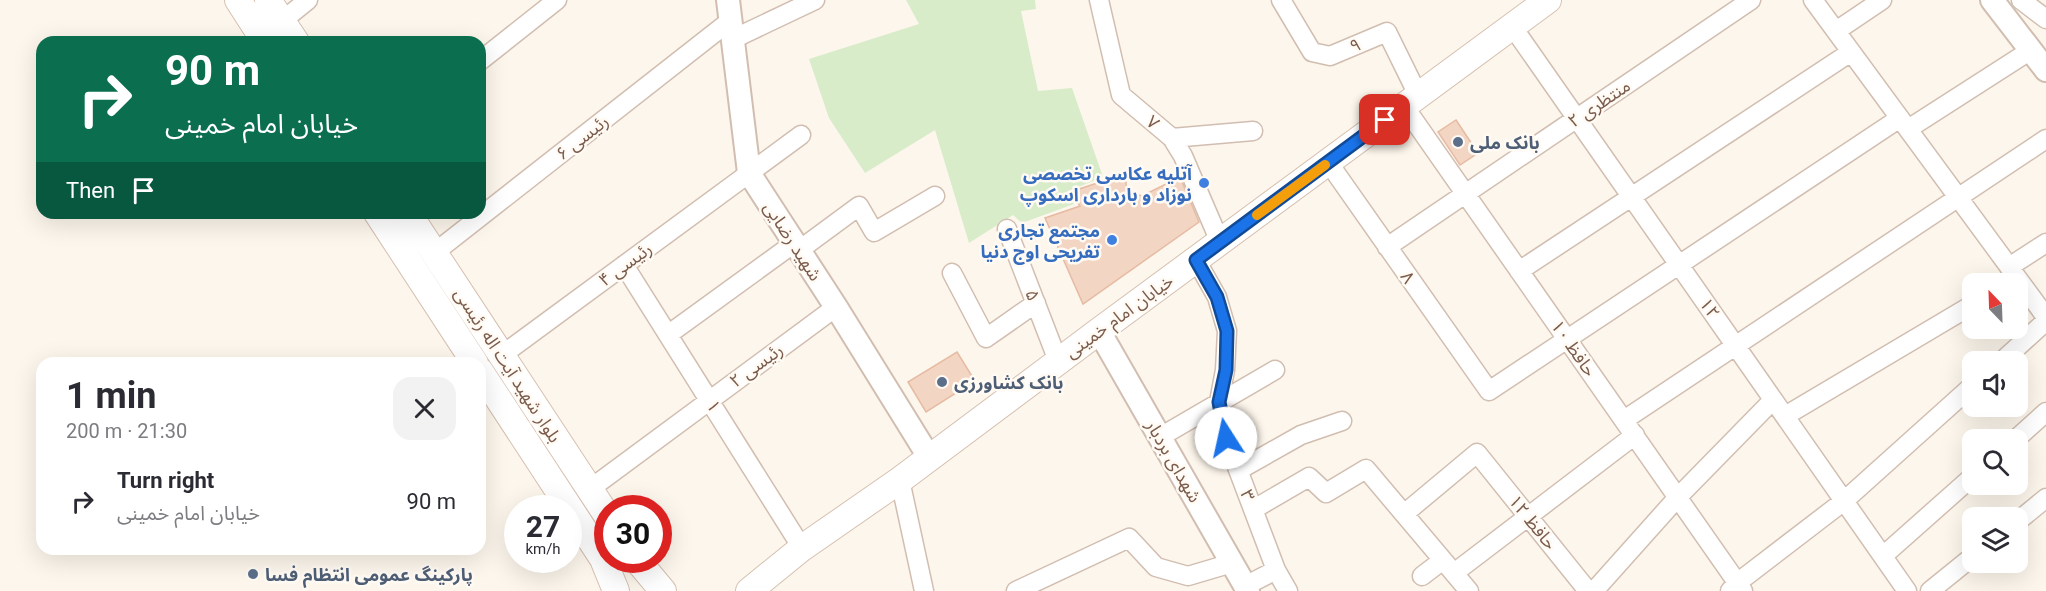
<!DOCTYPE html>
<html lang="en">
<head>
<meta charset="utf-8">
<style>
  :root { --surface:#fff; --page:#f2f2f3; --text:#2b2b33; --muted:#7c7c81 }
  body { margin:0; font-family:Roboto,"Noto Sans Arabic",sans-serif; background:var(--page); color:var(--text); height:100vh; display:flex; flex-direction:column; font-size:22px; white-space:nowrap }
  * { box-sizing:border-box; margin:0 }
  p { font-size:20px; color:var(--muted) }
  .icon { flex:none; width:33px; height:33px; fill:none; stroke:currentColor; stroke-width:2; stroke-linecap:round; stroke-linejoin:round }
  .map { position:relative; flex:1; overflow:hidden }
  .panel { position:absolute; left:36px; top:357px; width:450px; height:198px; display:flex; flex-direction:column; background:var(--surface); border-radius:18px; box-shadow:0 6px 24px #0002 }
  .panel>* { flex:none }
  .guide { position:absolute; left:36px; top:36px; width:450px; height:183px; border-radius:18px; box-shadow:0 6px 24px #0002; background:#0b6e4f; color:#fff; overflow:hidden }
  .needle { width:39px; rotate:337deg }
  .fabs { position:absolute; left:1962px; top:273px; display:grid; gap:12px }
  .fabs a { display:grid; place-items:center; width:66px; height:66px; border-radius:12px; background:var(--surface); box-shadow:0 6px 24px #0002; font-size:30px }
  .speed { position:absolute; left:504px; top:495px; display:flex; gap:12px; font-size:30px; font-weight:700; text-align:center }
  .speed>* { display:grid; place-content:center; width:78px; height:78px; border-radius:50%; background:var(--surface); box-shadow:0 6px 24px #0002; line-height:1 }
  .speed small { font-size:15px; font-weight:400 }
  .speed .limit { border:9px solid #d22; background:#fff; color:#111 }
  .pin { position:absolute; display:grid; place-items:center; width:51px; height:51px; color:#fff; margin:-26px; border-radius:12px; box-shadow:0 3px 9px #0006 }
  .me { position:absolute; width:66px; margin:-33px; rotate:350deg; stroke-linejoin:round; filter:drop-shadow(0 0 4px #0008) }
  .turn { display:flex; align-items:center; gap:21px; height:126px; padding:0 30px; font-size:27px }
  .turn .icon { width:78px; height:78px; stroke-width:2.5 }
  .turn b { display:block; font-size:42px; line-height:51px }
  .then { display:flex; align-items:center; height:57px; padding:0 30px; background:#0003; gap:12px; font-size:22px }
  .round { display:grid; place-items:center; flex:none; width:63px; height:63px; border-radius:18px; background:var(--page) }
  .headline { display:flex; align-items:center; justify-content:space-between; height:102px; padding:0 30px }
  h1 { font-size:36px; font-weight:700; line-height:45px }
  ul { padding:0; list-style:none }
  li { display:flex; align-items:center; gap:18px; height:84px; padding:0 30px }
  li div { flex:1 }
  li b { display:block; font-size:22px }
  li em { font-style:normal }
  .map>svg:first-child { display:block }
  .green { fill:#d8ecc9 }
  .building { fill:#f3d5c3; stroke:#e6bba3; stroke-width:1.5 }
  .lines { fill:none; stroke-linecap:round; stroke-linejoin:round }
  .minor-casing { stroke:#d1beb0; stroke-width:21 }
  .tertiary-casing { stroke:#d1beb0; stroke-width:26 }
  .secondary-casing { stroke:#d6c0b0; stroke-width:28 }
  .minor { stroke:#fff; stroke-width:18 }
  .tertiary { stroke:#fff; stroke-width:22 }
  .secondary { stroke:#fff; stroke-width:26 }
  .route-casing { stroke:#114b97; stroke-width:15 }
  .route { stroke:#1a73e8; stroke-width:10 }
  .slow { stroke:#f59e0b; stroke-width:10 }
  .service-dot { fill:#5c6f8a; stroke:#fffaf3; stroke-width:2 }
  .shop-dot { fill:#3f7fe0; stroke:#fffaf3; stroke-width:2 }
  .labels { text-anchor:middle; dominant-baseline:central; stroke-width:5; stroke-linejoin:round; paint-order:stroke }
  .street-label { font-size:18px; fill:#7a5c4d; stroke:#fffaf3 }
  .service-label { font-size:18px; font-weight:bold; fill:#4e5e75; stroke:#fffaf3; text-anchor:start }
  .shop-label { font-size:18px; font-weight:bold; fill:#366cbe; stroke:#fffaf3; text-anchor:end }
</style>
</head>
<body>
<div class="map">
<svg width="2046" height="591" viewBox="0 0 2046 591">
  <rect width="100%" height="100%" fill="#fdf6ec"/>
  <path class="green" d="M 906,0 L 1035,0 L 1036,9 L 1021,11 L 1038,91 L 1072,88 L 1103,177 L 1066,192 L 1074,204 L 1022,223 L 1013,215 L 969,243 L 935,130 L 865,173 L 829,118 L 809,59 L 919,24 Z"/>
  <path class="building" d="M 1456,120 L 1478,153 L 1460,165 L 1438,132 Z
    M 1125,174 L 1127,192 L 1142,196 L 1180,177 L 1199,222 L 1083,304 L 1045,218 L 1080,206 L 1070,192 Z
    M 957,352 L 975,381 L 926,412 L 908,382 Z"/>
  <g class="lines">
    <defs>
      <path id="minor" d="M 1099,0 L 1121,95 L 1172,138 L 1183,156 L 1220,242
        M 1281,0 L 1312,52 L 1330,56 L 1387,32 L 1418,95
        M 1813,0 L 2046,317
        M 2021,0 L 2046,19
        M 282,21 L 308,0
        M 1512,26 L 1907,591
        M 1836,31 L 1882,0
        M 733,39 L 815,0
        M 480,61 L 557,0
        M 1404,106 L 1743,591
        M 1908,129 L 2031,50
        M 1172,138 L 1253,131
        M 1328,162 L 1489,391 L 1900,118
        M 1007,229 L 1058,361
        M 1387,247 L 1751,0
        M 798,251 L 859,206 L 874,232 L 935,196
        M 434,253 L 731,20
        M 1196,260 L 1217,297 L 1227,331 L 1225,370 L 1219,402 L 1226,438 L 1276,570 L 1288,591
        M 624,265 L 802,548
        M 2009,267 L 2046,243
        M 1519,271 L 1851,52
        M 952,273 L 986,338 L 1036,303
        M 669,334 L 793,244
        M 502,355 L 801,135
        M 2001,362 L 2046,321
        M 1785,416 L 1972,305
        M 1624,420 L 2046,139
        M 1160,437 L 1275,370
        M 2015,440 L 2046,412
        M 1239,470 L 1301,435 L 1342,421
        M 900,480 L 924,591
        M 590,489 L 836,307
        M 1254,509 L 1309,477 L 1326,493 L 1366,469 L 1469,591
        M 1404,514 L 1477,453 L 1588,591
        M 2018,521 L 2046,498
        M 1883,556 L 1972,477
        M 1454,573 L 1635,435
        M 1422,576 L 1443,560
        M 1245,586 L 1276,570
        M 1016,591 L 1129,538 L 1156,567 L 1188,576 L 1232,563
        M 1594,591 L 1678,497 L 1773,400
        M 1730,591 L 1737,583 L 1844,501 L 1972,386
        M 1930,591 L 1972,557"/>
      <path id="tertiary" d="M 728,0 L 749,173 L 836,307 L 929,457
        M 1992,0 L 2046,70
        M 1099,331 L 1248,591"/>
      <path id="secondary" d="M 238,0 L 265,42
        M 268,0 L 296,42
        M 377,213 L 475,363
        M 408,213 L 608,517
        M 480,371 L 603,559 L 616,591
        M 637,560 L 663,591
        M 749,591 L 802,548 L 900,480 L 1099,331 L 1548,0"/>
    </defs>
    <use href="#minor" class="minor-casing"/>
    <use href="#tertiary" class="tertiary-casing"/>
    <use href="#secondary" class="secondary-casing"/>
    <use href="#minor" class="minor"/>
    <use href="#tertiary" class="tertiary"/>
    <use href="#secondary" class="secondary"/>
  </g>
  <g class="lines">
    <defs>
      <path id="route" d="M 1226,438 L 1219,402 L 1226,370 L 1227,331 L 1217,297 L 1196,260 L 1385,120"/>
    </defs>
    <use href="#route" class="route-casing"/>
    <use href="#route" class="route"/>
    <path class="slow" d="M 1257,215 L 1325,165"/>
  </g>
  <g class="service-dot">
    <circle cx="1458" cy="142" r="6"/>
    <circle cx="942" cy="382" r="6"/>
    <circle cx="253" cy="574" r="6"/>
  </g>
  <g class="shop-dot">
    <circle cx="1204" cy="183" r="6"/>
    <circle cx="1112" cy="240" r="6"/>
  </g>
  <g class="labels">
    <g class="street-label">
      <text transform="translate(1355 45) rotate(-22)">۹</text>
      <text transform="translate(1599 103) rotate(-34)">منتظری ۲</text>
      <text transform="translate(1153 122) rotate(40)">۷</text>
      <text transform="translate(582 137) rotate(-38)">رئیسی ۶</text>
      <text transform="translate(793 241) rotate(57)">شهید رضایی</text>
      <text transform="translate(625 264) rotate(-36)">رئیسی ۴</text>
      <text transform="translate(1408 277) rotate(55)">۸</text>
      <text transform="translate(1033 295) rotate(69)">۵</text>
      <text transform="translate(1710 308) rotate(55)">۱۲</text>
      <text transform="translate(1119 316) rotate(-36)">خیابان امام خمینی</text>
      <text transform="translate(1574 348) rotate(55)">حافظ ۱۰</text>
      <text transform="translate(508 365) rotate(57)">بلوار شهید آیت اله رئیسی</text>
      <text transform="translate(756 365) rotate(-36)">رئیسی ۲</text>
      <text transform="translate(714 406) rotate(58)">۱</text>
      <text transform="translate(1174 461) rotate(60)">شهدای بردبار</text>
      <text transform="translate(1248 495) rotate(68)">۳</text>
      <text transform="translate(1533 522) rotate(51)">حافظ ۱۲</text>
    </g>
    <g class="service-label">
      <text x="1470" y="142">بانک ملی</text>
      <text x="954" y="382">بانک کشاورزی</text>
      <text x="265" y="574">پارکینگ عمومی انتظام فسا</text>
    </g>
    <g class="shop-label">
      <text x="1192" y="173">آتلیه عکاسی تخصصی<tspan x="1192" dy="21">نوزاد و بارداری اسکوپ</tspan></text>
      <text x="1100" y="230">مجتمع تجاری<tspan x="1100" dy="21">تفریحی اوج دنیا</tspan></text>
    </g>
  </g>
</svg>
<div class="fabs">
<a><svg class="needle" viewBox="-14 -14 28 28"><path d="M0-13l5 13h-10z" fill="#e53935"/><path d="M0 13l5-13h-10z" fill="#7c7c81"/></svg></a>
<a><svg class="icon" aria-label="sound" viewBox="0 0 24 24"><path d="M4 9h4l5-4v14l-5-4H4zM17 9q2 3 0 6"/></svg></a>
<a><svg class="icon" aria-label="search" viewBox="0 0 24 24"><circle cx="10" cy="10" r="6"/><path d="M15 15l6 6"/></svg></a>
<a><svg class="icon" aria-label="layers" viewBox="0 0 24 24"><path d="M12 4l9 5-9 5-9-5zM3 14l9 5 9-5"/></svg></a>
</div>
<div class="speed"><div>27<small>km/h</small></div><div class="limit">30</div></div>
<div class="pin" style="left:1385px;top:120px;background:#d93025"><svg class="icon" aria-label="arrive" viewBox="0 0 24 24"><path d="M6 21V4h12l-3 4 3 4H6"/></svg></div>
<svg class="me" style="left:1226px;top:438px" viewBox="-20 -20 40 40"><circle r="19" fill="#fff"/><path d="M0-13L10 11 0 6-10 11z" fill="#1a73e8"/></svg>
<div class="guide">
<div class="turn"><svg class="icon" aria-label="right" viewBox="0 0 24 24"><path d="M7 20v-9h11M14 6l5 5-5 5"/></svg><div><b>90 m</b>خیابان امام خمینی</div></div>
<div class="then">Then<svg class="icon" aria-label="arrive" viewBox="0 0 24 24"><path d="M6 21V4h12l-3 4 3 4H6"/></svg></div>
</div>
<section class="panel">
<div class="headline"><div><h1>1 min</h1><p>200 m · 21:30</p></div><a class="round"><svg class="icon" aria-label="close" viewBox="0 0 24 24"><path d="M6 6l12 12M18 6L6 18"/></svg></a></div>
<ul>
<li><svg class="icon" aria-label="right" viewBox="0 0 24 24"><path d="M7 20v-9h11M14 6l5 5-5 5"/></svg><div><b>Turn right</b><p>خیابان امام خمینی</p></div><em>90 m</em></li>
</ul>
</section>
</div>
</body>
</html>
